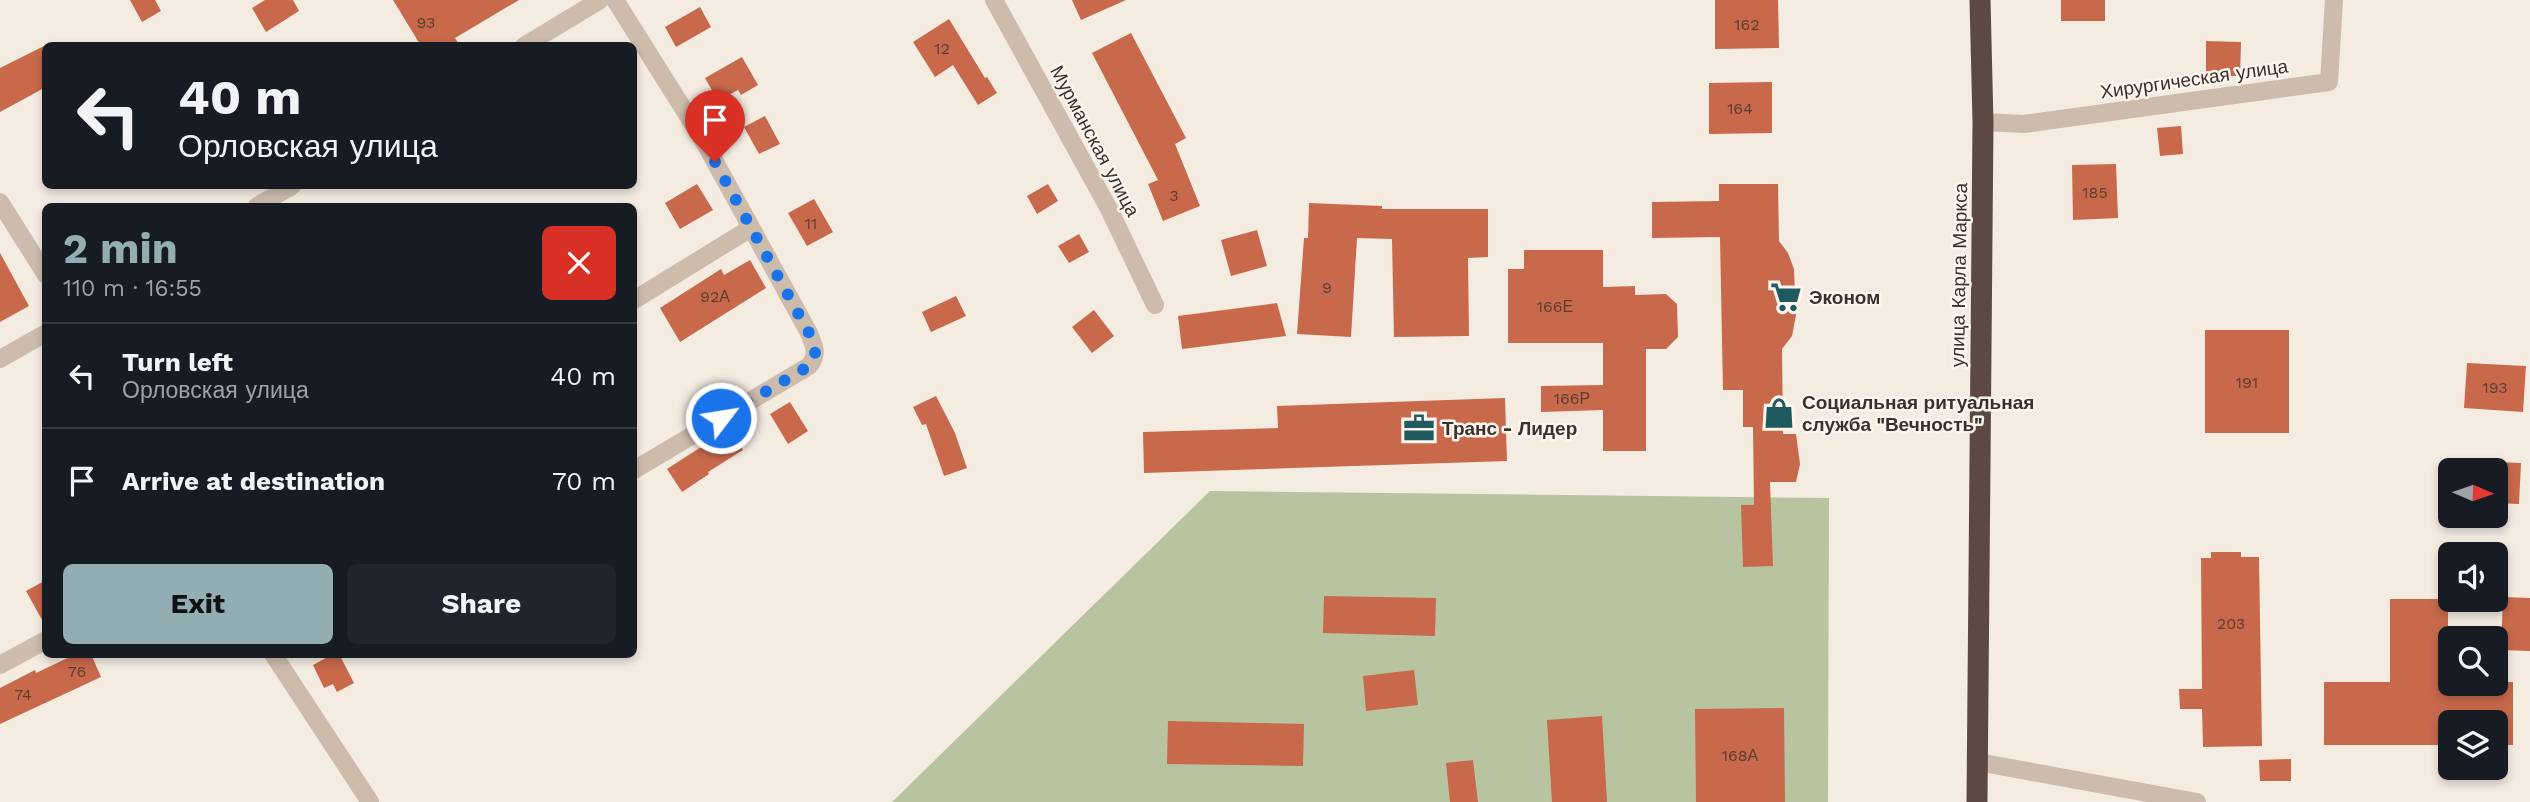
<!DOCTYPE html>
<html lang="en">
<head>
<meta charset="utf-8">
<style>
  :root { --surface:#171b24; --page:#20242c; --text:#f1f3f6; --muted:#9ea1a6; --line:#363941; --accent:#92aeb2 }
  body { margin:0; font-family:"Work Sans",sans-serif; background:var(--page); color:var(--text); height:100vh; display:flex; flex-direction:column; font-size:26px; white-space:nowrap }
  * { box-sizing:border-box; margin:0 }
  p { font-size:23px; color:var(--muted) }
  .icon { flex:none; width:38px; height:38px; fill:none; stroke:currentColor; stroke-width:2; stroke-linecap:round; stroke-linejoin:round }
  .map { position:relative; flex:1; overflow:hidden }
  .panel { position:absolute; left:42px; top:203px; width:595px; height:455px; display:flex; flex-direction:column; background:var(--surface); border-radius:10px; box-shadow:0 4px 10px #0003 }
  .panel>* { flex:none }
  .guide { position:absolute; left:42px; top:42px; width:595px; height:147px; border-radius:10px; box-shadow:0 4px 10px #0003; background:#171b24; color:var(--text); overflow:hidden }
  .needle { width:46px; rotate:92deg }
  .fabs { position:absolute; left:2438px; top:458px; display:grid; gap:14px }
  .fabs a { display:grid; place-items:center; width:70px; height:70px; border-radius:10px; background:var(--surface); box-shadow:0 4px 10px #0003; font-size:35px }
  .pin { position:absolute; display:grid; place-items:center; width:60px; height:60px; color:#fff; margin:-72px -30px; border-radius:50% 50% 50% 0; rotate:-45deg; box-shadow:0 0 7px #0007 }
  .pin .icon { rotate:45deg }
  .me { position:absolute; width:77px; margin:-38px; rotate:59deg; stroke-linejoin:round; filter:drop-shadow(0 0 5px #0008) }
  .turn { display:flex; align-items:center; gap:24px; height:147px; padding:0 21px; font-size:32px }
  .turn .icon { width:91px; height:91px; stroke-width:2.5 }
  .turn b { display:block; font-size:49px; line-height:60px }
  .round { display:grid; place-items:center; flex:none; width:74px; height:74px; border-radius:10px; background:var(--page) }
  .summary { display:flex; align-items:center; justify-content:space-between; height:119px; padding:0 21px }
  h1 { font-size:42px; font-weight:700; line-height:52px; color:var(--accent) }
  .primary-button { display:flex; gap:14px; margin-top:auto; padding:14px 21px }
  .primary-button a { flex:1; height:80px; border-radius:10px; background:var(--accent); color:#111; font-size:28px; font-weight:700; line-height:80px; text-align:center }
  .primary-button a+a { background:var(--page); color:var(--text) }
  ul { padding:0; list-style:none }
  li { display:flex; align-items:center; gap:21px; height:105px; padding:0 21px; border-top:2px solid var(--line) }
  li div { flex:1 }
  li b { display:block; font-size:26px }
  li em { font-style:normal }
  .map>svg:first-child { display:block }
  .green { fill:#b8c4a0 }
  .building { fill:#c8694b }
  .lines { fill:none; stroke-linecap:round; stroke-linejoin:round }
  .minor { stroke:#cdbbac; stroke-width:18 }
  .highway { stroke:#5c4a42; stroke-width:21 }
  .route { stroke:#1a73e8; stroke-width:12; stroke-dasharray:0 21.6 }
  .labels { text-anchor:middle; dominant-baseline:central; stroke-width:5; stroke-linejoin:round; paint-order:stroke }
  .number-label { font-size:16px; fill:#5e3e33 }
  .street-label { font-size:19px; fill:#3b302b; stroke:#fbf5ee }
  .poi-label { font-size:19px; font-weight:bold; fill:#3b302b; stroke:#fbf5ee; text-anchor:start }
</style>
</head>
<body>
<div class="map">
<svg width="2530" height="802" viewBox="0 0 2530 802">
  <rect width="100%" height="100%" fill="#f4ebe1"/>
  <path class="green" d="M 1210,491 L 1829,498 L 1828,802 L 892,802 Z"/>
  <path class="building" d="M 130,0 L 155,0 L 161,11 L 142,22 Z
    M 265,0 L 293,0 L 299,11 L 266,32 L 252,8 Z
    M 393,0 L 519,0 L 455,38 L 460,46 L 421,46 Z
    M 1072,0 L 1126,0 L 1081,20 Z
    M 1715,0 L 1778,0 L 1779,48 L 1715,49 Z
    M 2061,0 L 2105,0 L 2105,21 L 2061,21 Z
    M 700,7 L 711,27 L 676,47 L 665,27 Z
    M 949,19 L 985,78 L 987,77 L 997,93 L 978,105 L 953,65 L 935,77 L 913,42 Z
    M 1131,33 L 1186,138 L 1175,144 L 1200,206 L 1163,221 L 1148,184 L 1158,180 L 1092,53 Z
    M 2206,41 L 2241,42 L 2240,76 L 2206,76 Z
    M 46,45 L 46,87 L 0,112 L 0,68 Z
    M 742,57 L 758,85 L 741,95 L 738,90 L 718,101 L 705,78 Z
    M 1772,82 L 1772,133 L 1709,134 L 1709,83 Z
    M 765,116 L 780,144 L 759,154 L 744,127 Z
    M 2181,126 L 2183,154 L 2160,156 L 2157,128 Z
    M 2116,164 L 2118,218 L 2073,220 L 2072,165 Z
    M 697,184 L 713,210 L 680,229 L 665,203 Z
    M 1048,184 L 1058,201 L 1037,214 L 1027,196 Z
    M 1719,184 L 1778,184 L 1779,241 L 1788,253 L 1794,269 L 1796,315 L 1792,336 L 1782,349 L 1783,434 L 1796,434 L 1800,464 L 1796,482 L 1770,482 L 1773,566 L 1743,567 L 1741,505 L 1754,505 L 1753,427 L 1743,427 L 1743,390 L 1723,390 L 1720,237 L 1652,238 L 1652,202 L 1719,201 Z
    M 814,199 L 833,232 L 807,246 L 788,213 Z
    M 1309,203 L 1382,206 L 1382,209 L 1488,209 L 1488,257 L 1468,258 L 1469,336 L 1394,337 L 1392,239 L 1357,238 L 1351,337 L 1297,334 L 1304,238 L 1308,238 Z
    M 1257,230 L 1267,266 L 1231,276 L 1221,240 Z
    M 1079,234 L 1089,252 L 1069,263 L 1058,246 Z
    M 1524,250 L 1603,250 L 1603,287 L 1635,286 L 1635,295 L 1666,294 L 1677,304 L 1678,337 L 1666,349 L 1646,349 L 1646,451 L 1603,451 L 1603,410 L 1541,412 L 1541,386 L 1603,385 L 1603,343 L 1508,343 L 1508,269 L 1524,269 Z
    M 0,253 L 29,306 L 0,322 Z
    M 750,260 L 766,288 L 680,342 L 660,308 L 721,269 L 724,275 Z
    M 956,296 L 966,316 L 931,332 L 922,312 Z
    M 1277,303 L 1286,336 L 1182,349 L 1178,316 Z
    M 1094,310 L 1114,336 L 1092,353 L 1072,327 Z
    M 2205,330 L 2289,330 L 2289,433 L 2205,433 Z
    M 2467,363 L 2526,366 L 2523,412 L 2464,408 Z
    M 936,396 L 955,433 L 967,468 L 944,476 L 926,424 L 922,425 L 913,407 Z
    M 1505,398 L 1507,461 L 1144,473 L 1143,432 L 1278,428 L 1277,406 Z
    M 790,402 L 808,431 L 788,444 L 770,414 Z
    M 729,427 L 743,450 L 708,472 L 709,474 L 682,492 L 667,469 L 701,447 L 699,444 Z
    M 2496,462 L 2521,463 L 2519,504 L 2496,503 Z
    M 2211,552 L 2241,552 L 2241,557 L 2259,557 L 2262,746 L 2203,747 L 2202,709 L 2180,709 L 2179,689 L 2202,689 L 2201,558 L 2211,558 Z
    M 46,580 L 46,627 L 26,591 Z
    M 1324,596 L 1436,598 L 1435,636 L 1323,633 Z
    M 2503,597 L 2530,598 L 2530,651 L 2501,650 Z
    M 2390,599 L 2448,599 L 2448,682 L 2450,684 L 2496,684 L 2496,682 L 2513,682 L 2513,745 L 2496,745 L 2496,723 L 2450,723 L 2450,745 L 2324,745 L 2324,682 L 2390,682 Z
    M 76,654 L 91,654 L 101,677 L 0,724 L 0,688 L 35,670 L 36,673 Z
    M 333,654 L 339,654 L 354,683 L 337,692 L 333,684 L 324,688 L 313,665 Z
    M 1414,670 L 1418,705 L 1366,711 L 1363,676 Z
    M 1784,708 L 1785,802 L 1696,802 L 1695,709 Z
    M 1602,716 L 1607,802 L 1552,802 L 1547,720 Z
    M 1168,721 L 1304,724 L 1303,766 L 1167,764 Z
    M 2291,759 L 2291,781 L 2260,781 L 2259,760 Z
    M 1473,760 L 1478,802 L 1450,802 L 1446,763 Z"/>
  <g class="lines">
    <path class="minor" d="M 615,0 L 703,140 L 809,333 C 814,346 819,354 809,366 L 634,470
      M 994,0 L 1109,209 L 1155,305
      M 524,46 L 600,0
      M 1983,122 L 2024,124 L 2329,82 L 2334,0
      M 0,202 L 46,275
      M 257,206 L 292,186
      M 634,300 L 751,228
      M 0,359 L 46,333
      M 273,654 L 370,802
      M 0,665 L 46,640
      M 1978,762 L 2197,802"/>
    <path class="highway" d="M 1977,802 L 1983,122 L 1980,0"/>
  </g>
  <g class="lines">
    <path class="route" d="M 715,162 L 809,333 C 815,346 819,354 809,366 L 721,418"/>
  </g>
  <defs>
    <symbol id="supermarket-bare" viewBox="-9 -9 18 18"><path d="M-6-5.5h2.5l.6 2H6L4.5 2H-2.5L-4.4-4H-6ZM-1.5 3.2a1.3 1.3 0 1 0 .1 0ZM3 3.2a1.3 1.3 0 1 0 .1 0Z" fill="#1f5a5e" stroke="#fbf5ee" stroke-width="2.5" paint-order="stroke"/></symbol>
    <symbol id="shop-bare" viewBox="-9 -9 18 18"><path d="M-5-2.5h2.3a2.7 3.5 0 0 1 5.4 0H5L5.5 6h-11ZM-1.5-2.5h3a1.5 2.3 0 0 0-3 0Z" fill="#1f5a5e" stroke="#fbf5ee" stroke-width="2.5" paint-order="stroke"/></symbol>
    <symbol id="office-bare" viewBox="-9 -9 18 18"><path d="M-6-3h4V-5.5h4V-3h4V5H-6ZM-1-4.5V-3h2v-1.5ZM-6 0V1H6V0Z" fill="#1f5a5e" stroke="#fbf5ee" stroke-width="2.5" paint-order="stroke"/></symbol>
  </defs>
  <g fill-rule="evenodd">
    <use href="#supermarket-bare" x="1764" y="275" width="44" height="44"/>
    <use href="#shop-bare" x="1757" y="391" width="44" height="44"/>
    <use href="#office-bare" x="1397" y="406" width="44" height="44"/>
  </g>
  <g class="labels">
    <g class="number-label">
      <text x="426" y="22">93</text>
      <text x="1747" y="24">162</text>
      <text x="942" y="48">12</text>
      <text x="1740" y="108">164</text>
      <text x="2095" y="192">185</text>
      <text x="1174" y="195">3</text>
      <text x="811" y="223">11</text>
      <text x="1327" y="287">9</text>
      <text x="715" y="296">92А</text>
      <text x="1555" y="306">166Е</text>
      <text x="2247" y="382">191</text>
      <text x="2495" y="387">193</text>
      <text x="1572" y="398">166Р</text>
      <text x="2231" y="623">203</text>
      <text x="77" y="671">76</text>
      <text x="23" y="694">74</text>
      <text x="1740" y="755">168А</text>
    </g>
    <g class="street-label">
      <text transform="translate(2194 79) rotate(-8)">Хирургическая улица</text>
      <text transform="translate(1095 141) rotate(62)">Мурманская улица</text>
      <text transform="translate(1959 275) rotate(-89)">улица Карла Маркса</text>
    </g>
    <g class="poi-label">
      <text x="1809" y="297">Эконом</text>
      <text x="1802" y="402">Социальная ритуальная<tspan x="1802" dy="22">служба "Вечность"</tspan></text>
      <text x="1442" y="428">Транс - Лидер</text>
    </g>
  </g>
</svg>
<div class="fabs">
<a><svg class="needle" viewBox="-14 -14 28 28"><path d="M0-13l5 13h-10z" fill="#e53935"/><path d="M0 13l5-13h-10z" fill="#9ea1a6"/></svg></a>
<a><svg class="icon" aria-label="sound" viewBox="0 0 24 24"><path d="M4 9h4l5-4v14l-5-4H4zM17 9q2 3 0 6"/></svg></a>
<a><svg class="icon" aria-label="search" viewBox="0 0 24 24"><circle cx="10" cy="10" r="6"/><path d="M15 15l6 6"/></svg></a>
<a><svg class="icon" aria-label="layers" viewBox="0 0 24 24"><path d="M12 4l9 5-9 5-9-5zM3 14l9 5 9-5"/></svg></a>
</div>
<div class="pin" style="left:715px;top:162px;background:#d93025"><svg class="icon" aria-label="arrive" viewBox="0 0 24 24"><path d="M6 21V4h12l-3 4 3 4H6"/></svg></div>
<svg class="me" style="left:721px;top:418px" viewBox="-20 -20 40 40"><circle r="17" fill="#1a73e8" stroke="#fff" stroke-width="3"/><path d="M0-11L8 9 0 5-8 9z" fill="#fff"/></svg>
<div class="guide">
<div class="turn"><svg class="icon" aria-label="left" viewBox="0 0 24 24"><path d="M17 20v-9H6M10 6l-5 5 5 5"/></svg><div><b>40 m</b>Орловская улица</div></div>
</div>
<section class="panel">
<div class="summary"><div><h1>2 min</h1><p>110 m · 16:55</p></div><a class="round" style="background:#d93025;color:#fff"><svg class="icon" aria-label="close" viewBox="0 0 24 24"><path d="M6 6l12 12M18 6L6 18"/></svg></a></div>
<ul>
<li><svg class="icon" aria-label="left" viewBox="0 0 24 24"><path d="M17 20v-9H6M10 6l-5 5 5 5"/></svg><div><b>Turn left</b><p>Орловская улица</p></div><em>40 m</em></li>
<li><svg class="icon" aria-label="arrive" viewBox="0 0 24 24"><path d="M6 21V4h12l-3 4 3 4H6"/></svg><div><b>Arrive at destination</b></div><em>70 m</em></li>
</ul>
<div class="primary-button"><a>Exit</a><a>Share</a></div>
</section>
</div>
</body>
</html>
